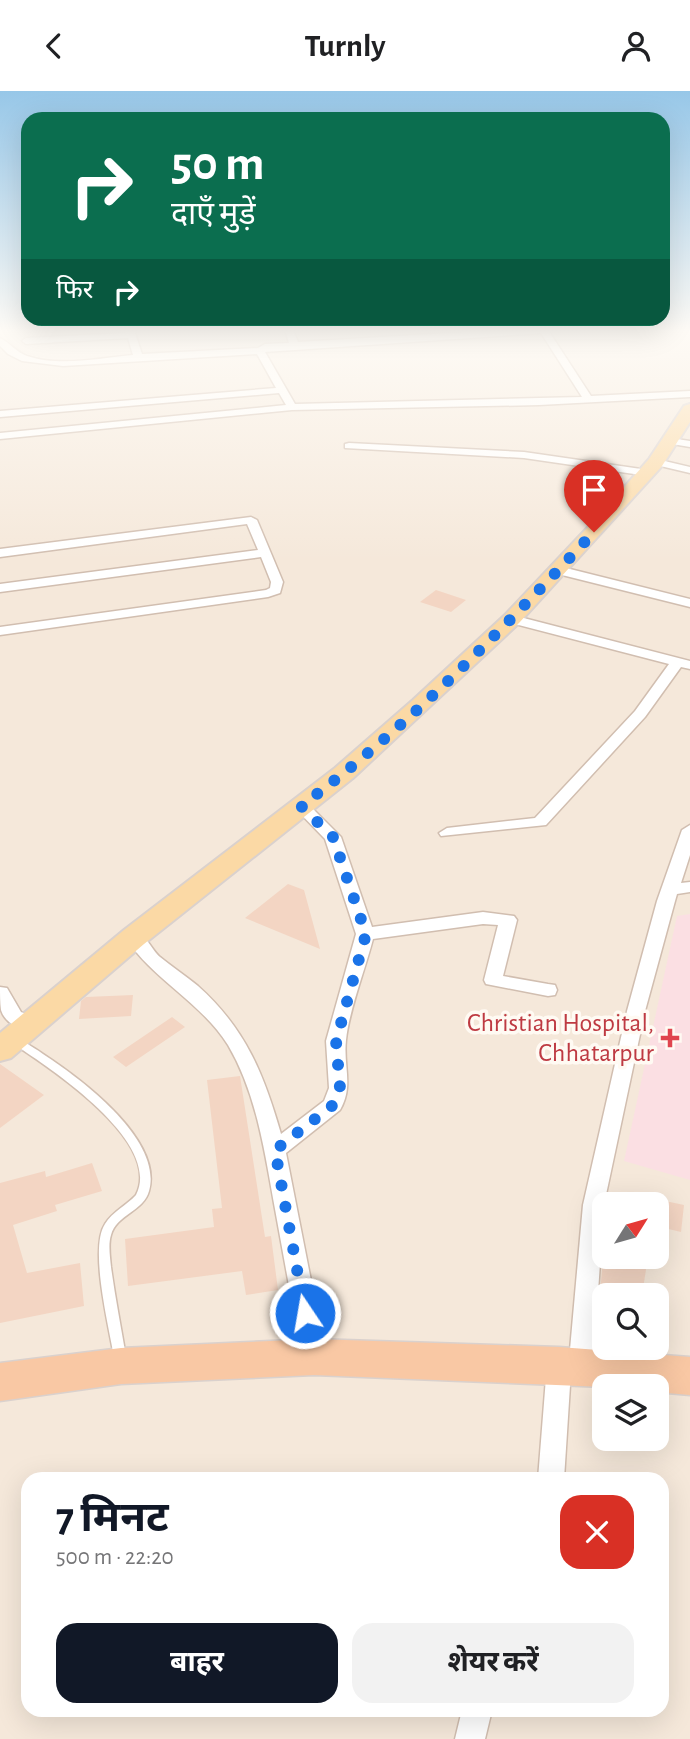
<!DOCTYPE html>
<html lang="hi">
<head>
<meta charset="utf-8">
<style>
  :root { --surface:#fff; --page:#f2f2f2; --text:#202124; --muted:#757577; --accent:#111827 }
  body { margin:0; font-family:"Alegreya Sans","Noto Sans Devanagari",sans-serif; background:var(--page); color:var(--text); height:100vh; display:flex; flex-direction:column; font-size:26px; white-space:nowrap }
  * { box-sizing:border-box; margin:0 }
  p { font-size:23px; color:var(--muted) }
  .icon { flex:none; width:38px; height:38px; fill:none; stroke:currentColor; stroke-width:2; stroke-linecap:round; stroke-linejoin:round }
  .map { position:relative; flex:1; overflow:hidden }
  .side { position:absolute; left:21px; top:1381px; width:648px; height:245px; display:flex; flex-direction:column; background:var(--surface); border-radius:21px; box-shadow:0 7px 28px #0002 }
  .side>* { flex:none }
  .banner { position:absolute; left:21px; top:21px; width:649px; height:214px; border-radius:21px; box-shadow:0 7px 28px #0002; background:#0b6e4f; color:#fff; overflow:hidden }
  .needle { width:46px; rotate:53deg }
  .fabs { position:absolute; left:592px; top:1101px; display:grid; gap:14px }
  .fabs a { display:grid; place-items:center; width:77px; height:77px; border-radius:14px; background:var(--surface); box-shadow:0 7px 28px #0002; font-size:35px }
  .pin { position:absolute; display:grid; place-items:center; width:60px; height:60px; color:#fff; margin:-72px -30px; border-radius:50% 50% 50% 0; rotate:-45deg; box-shadow:0 0 7px #0007 }
  .pin .icon { rotate:45deg }
  .me { position:absolute; width:77px; margin:-38px; rotate:348deg; stroke-linejoin:round; filter:drop-shadow(0 0 5px #0008) }
  .turn { display:flex; align-items:center; gap:24px; height:147px; padding:0 35px; font-size:32px }
  .turn .icon { width:91px; height:91px; stroke-width:2.5 }
  .turn b { display:block; font-size:49px; line-height:60px }
  .then { display:flex; align-items:center; height:66px; padding:0 35px; background:#0003; gap:14px; font-size:26px }
  .round { display:grid; place-items:center; flex:none; width:74px; height:74px; border-radius:21px; background:var(--page) }
  .headline { display:flex; align-items:center; justify-content:space-between; height:119px; padding:0 35px }
  h1 { font-size:42px; font-weight:700; line-height:52px; color:var(--accent) }
  .primary-button { display:flex; gap:14px; margin-top:auto; padding:14px 35px }
  .primary-button a { flex:1; height:80px; border-radius:21px; background:var(--accent); color:#fff; font-size:28px; font-weight:700; line-height:80px; text-align:center }
  .primary-button a+a { background:var(--page); color:var(--text) }
  header { display:flex; justify-content:space-between; align-items:center; height:91px; padding:0 35px; background:var(--surface); font-size:32px; font-weight:700 }
  .map>svg:first-child { display:block }
  .residential { fill:#f5e8da; fill-rule:evenodd }
  .medical { fill:#fbdfe3 }
  .building { fill:#f3d5c3 }
  .lines { fill:none; stroke-linecap:round; stroke-linejoin:round }
  .service-casing { stroke:#d1beb0; stroke-width:3 }
  .minor-casing { stroke:#d1beb0; stroke-width:3 }
  .primary-casing { stroke:#dad1cd; stroke-width:4 }
  .trunk-casing { stroke:#dad1cd; stroke-width:3 }
  .service { fill:#fff; fill-rule:evenodd }
  .minor { fill:#fff; fill-rule:evenodd }
  .primary { fill:#fbd9a5; fill-rule:evenodd }
  .trunk { fill:#f9c8a4; fill-rule:evenodd }
  .route { stroke:#1a73e8; stroke-width:12; stroke-dasharray:0 21.6 }
  .health-dot { fill:#e0444e; stroke:#fffaf3; stroke-width:2.5 }
  .labels { text-anchor:middle; dominant-baseline:central; stroke-width:7; stroke-linejoin:round; paint-order:stroke }
  .health-label { font-size:26px; fill:#be3a42; stroke:#fffaf3; text-anchor:end }
</style>
</head>
<body>
<header><svg class="icon" aria-label="back" viewBox="0 0 24 24"><path d="M15 5l-7 7 7 7"/></svg>Turnly<svg class="icon" aria-label="person" viewBox="0 0 24 24"><circle cx="12" cy="8" r="4"/><path d="M4 21q1-7 8-7t8 7"/></svg></header>
<div class="map">
<svg width="690" height="1648" viewBox="0 0 690 1648">
  <rect width="100%" height="100%" fill="#fdf6ec"/>
  <path class="residential" d="M 0,239 L 690,239 L 690,1648 L 0,1648 ZM 604,1113 L 656,1113 L 656,1166 L 604,1166 ZM 604,1204 L 656,1204 L 656,1256 L 604,1256 ZM 604,1295 L 656,1295 L 656,1348 L 604,1348 ZM 28,1388 L 662,1388 L 662,1619 L 28,1619 Z"/>
  <path class="medical" d="M 690,823 L 690,1089 L 624,1070 L 677,825 Z"/>
  <path class="building" d="M 436,499 L 466,509 L 451,521 L 420,511 Z
    M 288,793 L 304,799 L 320,858 L 245,827 Z
    M 133,904 L 131,925 L 79,928 L 81,910 L 86,906 Z
    M 172,926 L 185,936 L 126,976 L 113,966 Z
    M 0,973 L 44,1004 L 0,1037 Z
    M 240,985 L 265,1146 L 271,1145 L 278,1199 L 246,1204 L 242,1180 L 128,1195 L 125,1148 L 214,1136 L 212,1118 L 222,1117 L 207,989 Z
    M 92,1072 L 102,1100 L 55,1114 L 57,1120 L 13,1134 L 27,1182 L 80,1172 L 84,1215 L 0,1232 L 0,1092 L 45,1080 L 46,1086 Z
    M 656,1108 L 684,1114 L 681,1141 L 656,1135 Z
    M 603,1166 L 648,1166 L 642,1204 L 600,1204 Z"/>
  <g class="lines">
    <defs>
      <path id="service" d="M 15,947 C 28,952 40,961 52,969 C 87,993 163,1051 149,1100 C 144,1120 116,1124 111,1144 C 108,1153 110,1166 111,1176 C 115,1206 121,1236 126,1266 L 124,1270 L 120,1271 L 116,1270 L 114,1266 C 109,1236 89,1157 105,1133 C 112,1121 127,1114 136,1104 C 163,1051 49,976 12,952 L 10,950 L 12,948 Z"/>
      <path id="minor" d="M 126,239 L 134,239 L 142,263 L 258,257 L 265,253 L 289,252 L 285,239 L 293,239 L 298,251 L 500,239 L 548,239 L 591,305 L 690,300 L 690,306 L 539,314 L 292,319 L 0,348 L 0,342 L 286,314 L 279,302 L 0,326 L 0,320 L 276,297 L 257,263 L 63,275 L 22,270 L 8,263 L 0,255 L 0,247 C 10,252 16,261 27,265 C 60,276 100,267 133,264 L 128,247 L 26,253 L 22,250 L 26,247 L 126,242 ZM 541,242 L 582,306 L 295,313 L 265,261 Z
        M 670,347 L 690,350 L 690,356 L 666,352 L 665,350 Z
        M 349,352 L 524,361 L 648,379 L 653,382 L 648,385 L 524,367 L 345,357 L 345,353 Z
        M 656,368 L 690,376 L 690,382 L 652,373 L 652,369 Z
        M 251,426 L 257,429 L 283,491 L 280,502 L 268,506 L 0,544 L 0,536 L 266,499 L 270,497 L 271,491 L 261,466 L 0,501 L 0,493 L 258,459 L 247,433 L 0,466 L 0,458 Z
        M 558,475 L 690,508 L 690,516 L 554,482 L 554,476 Z
        M 512,524 L 690,570 L 690,578 L 681,576 L 645,626 L 546,734 L 441,745 L 439,742 L 447,737 L 535,727 L 635,620 L 669,573 L 507,531 L 507,525 Z
        M 301,710 L 307,712 L 341,746 L 372,836 L 483,821 L 514,825 L 517,829 L 503,885 L 548,893 L 555,894 L 557,899 L 555,904 L 548,905 L 486,893 L 484,889 L 498,834 L 483,833 L 373,848 C 365,879 349,919 346,949 C 343,975 354,995 340,1019 L 286,1062 L 326,1266 L 323,1274 L 314,1277 L 305,1274 L 302,1266 C 293,1217 284,1167 275,1118 C 265,1063 257,1003 228,954 C 201,911 152,888 125,846 L 134,840 C 146,843 151,858 160,866 C 172,876 186,885 198,895 C 246,938 264,984 281,1043 L 324,1010 L 329,997 L 326,950 L 356,843 L 325,748 L 293,715 Z
        M 690,734 L 690,764 L 681,792 L 690,791 L 690,801 L 677,803 L 675,810 L 645,920 L 604,1113 L 593,1275 L 590,1283 L 581,1286 L 571,1279 L 564,1388 L 538,1388 L 547,1274 L 550,1266 L 559,1263 L 568,1266 L 569,1270 L 583,1114 L 627,920 L 657,810 L 682,739 Z
        M 0,896 L 7,897 L 21,921 L 39,929 L 42,934 L 39,939 C 25,943 5,933 1,919 C 0,912 0,903 0,896 Z
        M 462,1619 L 492,1619 L 485,1648 L 455,1648 Z"/>
      <path id="primary" d="M 690,313 L 690,331 L 662,375 L 519,532 L 353,687 L 144,853 L 11,967 L 0,970 L 0,942 L 124,839 L 335,677 L 413,609 L 505,524 L 605,418 L 649,368 L 684,315 Z"/>
      <path id="trunk" d="M 314,1248 L 559,1256 L 690,1266 L 690,1304 L 656,1301 L 656,1295 L 604,1296 L 314,1284 L 121,1293 L 0,1310 L 0,1272 L 121,1257 Z"/>
    </defs>
    <use href="#service" class="service-casing"/>
    <use href="#minor" class="minor-casing"/>
    <use href="#primary" class="primary-casing"/>
    <use href="#trunk" class="trunk-casing"/>
    <use href="#service" class="service"/>
    <use href="#minor" class="minor"/>
    <use href="#primary" class="primary"/>
    <use href="#trunk" class="trunk"/>
  </g>
  <linearGradient id="sky" x2="0" y2="1"><stop stop-color="#97c7e8"/><stop offset="0.51" stop-color="#fefbf6"/><stop offset="1" stop-color="#fefbf6" stop-opacity="0"/></linearGradient>
  <rect width="690" height="470" fill="url(#sky)"/>
  <g class="lines">
    <path class="route" d="M 305,1222 L 275,1059 L 333,1014 L 340,997 L 336,950 L 366,843 L 333,746 L 301,715 C 409,635 503,538 594,441"/>
  </g>
  <path class="health-dot" d="M666.5 936.5h7v7h7v7h-7v7h-7v-7h-7v-7h7z"/>
  <g class="labels">
    <g class="health-label">
      <text x="654" y="932">Christian Hospital,<tspan x="654" dy="30">Chhatarpur</tspan></text>
    </g>
  </g>
</svg>
<div class="fabs">
<a><svg class="needle" viewBox="-14 -14 28 28"><path d="M0-13l5 13h-10z" fill="#e53935"/><path d="M0 13l5-13h-10z" fill="#757577"/></svg></a>
<a><svg class="icon" aria-label="search" viewBox="0 0 24 24"><circle cx="10" cy="10" r="6"/><path d="M15 15l6 6"/></svg></a>
<a><svg class="icon" aria-label="layers" viewBox="0 0 24 24"><path d="M12 4l9 5-9 5-9-5zM3 14l9 5 9-5"/></svg></a>
</div>
<div class="pin" style="left:594px;top:441px;background:#d93025"><svg class="icon" aria-label="arrive" viewBox="0 0 24 24"><path d="M6 21V4h12l-3 4 3 4H6"/></svg></div>
<svg class="me" style="left:305px;top:1222px" viewBox="-20 -20 40 40"><circle r="17" fill="#1a73e8" stroke="#fff" stroke-width="3"/><path d="M0-11L8 9 0 5-8 9z" fill="#fff"/></svg>
<div class="banner">
<div class="turn"><svg class="icon" aria-label="right" viewBox="0 0 24 24"><path d="M7 20v-9h11M14 6l5 5-5 5"/></svg><div><b>50 m</b>दाएँ मुड़ें</div></div>
<div class="then">फिर<svg class="icon" aria-label="right" viewBox="0 0 24 24"><path d="M7 20v-9h11M14 6l5 5-5 5"/></svg></div>
</div>
<section class="side">
<div class="headline"><div><h1>7 मिनट</h1><p>500 m · 22:20</p></div><a class="round" style="background:#d93025;color:#fff"><svg class="icon" aria-label="close" viewBox="0 0 24 24"><path d="M6 6l12 12M18 6L6 18"/></svg></a></div>
<div class="primary-button"><a>बाहर</a><a>शेयर करें</a></div>
</section>
</div>
</body>
</html>
